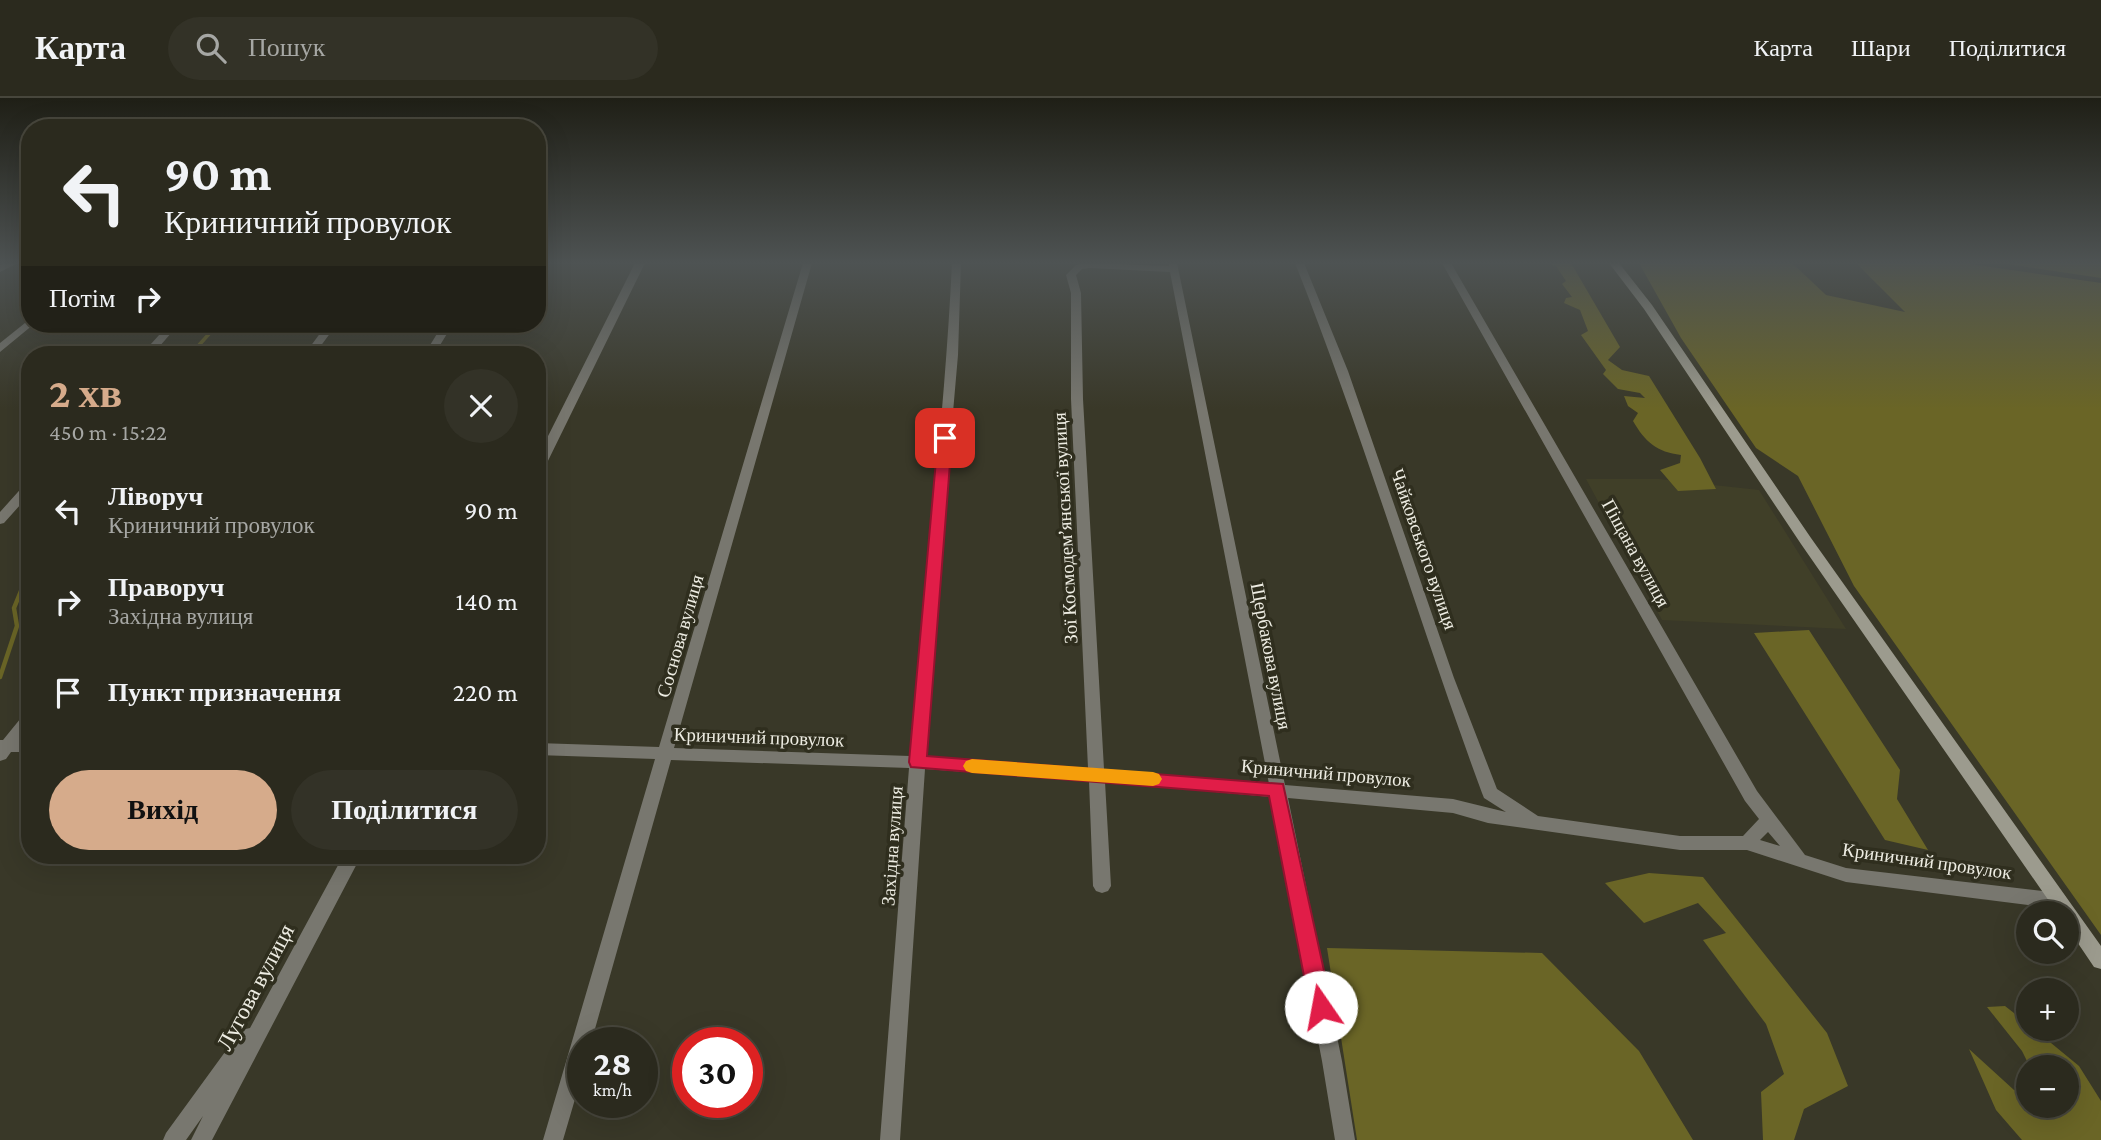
<!DOCTYPE html>
<html lang="uk">
<head>
<meta charset="utf-8">
<style>
  :root { --surface:#2b2a1e; --page:#333227; --text:#f1f3f6; --muted:#a6a7a4; --line:#47463c; --accent:#d6ab8b }
  body { margin:0; font-family:"Crimson Pro",serif; background:var(--page); color:var(--text); height:100vh; display:flex; flex-direction:column; font-size:26px; white-space:nowrap }
  * { box-sizing:border-box; margin:0 }
  p { font-size:23px; color:var(--muted) }
  .icon { flex:none; width:38px; height:38px; fill:none; stroke:currentColor; stroke-width:2; stroke-linecap:round; stroke-linejoin:round }
  .map { position:relative; flex:1; overflow:hidden }
  .drawer { position:absolute; left:21px; top:248px; width:525px; height:518px; display:flex; flex-direction:column; background:var(--surface); border-radius:28px; box-shadow:0 7px 28px #0002,0 0 0 2px var(--line) }
  .drawer>* { flex:none }
  .top-card { position:absolute; left:21px; top:21px; width:525px; height:214px; border-radius:28px; box-shadow:0 7px 28px #0002,0 0 0 2px var(--line); background:#2b2a1e; color:var(--text); overflow:hidden }
  .controls { position:absolute; left:2016px; top:803px; display:grid; gap:14px }
  .controls a { display:grid; place-items:center; width:63px; height:63px; border-radius:50%; background:var(--surface); box-shadow:0 7px 28px #0002,0 0 0 2px var(--line); font-size:35px }
  .speed { position:absolute; left:567px; top:929px; display:flex; gap:14px; font-size:35px; font-weight:700; text-align:center }
  .speed>* { display:grid; place-content:center; width:91px; height:91px; border-radius:50%; background:var(--surface); box-shadow:0 7px 28px #0002,0 0 0 2px var(--line); line-height:1 }
  .speed small { font-size:18px; font-weight:400 }
  .speed .limit { border:10px solid #d22; background:#fff; color:#111 }
  .pin { position:absolute; display:grid; place-items:center; width:60px; height:60px; color:#fff; margin:-30px; border-radius:14px; box-shadow:0 4px 10px #0006 }
  .me { position:absolute; width:77px; margin:-38px; rotate:348deg; stroke-linejoin:round; filter:drop-shadow(0 0 5px #0008) }
  .turn { display:flex; align-items:center; gap:24px; height:147px; padding:0 28px; font-size:32px }
  .turn .icon { width:91px; height:91px; stroke-width:2.5 }
  .turn b { display:block; font-size:49px; line-height:60px }
  .then { display:flex; align-items:center; height:66px; padding:0 28px; background:#0003; gap:14px; font-size:26px }
  .round { display:grid; place-items:center; flex:none; width:74px; height:74px; border-radius:37px; background:var(--page) }
  .summary { display:flex; align-items:center; justify-content:space-between; height:119px; padding:0 28px }
  h1 { font-size:42px; font-weight:700; line-height:52px; color:var(--accent) }
  .primary-button { display:flex; gap:14px; margin-top:auto; padding:14px 28px }
  .primary-button a { flex:1; height:80px; border-radius:42px; background:var(--accent); color:#111; font-size:28px; font-weight:700; line-height:80px; text-align:center }
  .primary-button a+a { background:var(--page); color:var(--text) }
  ul { padding:0; list-style:none }
  li { display:flex; align-items:center; gap:21px; height:91px; padding:0 28px }
  li div { flex:1 }
  li b { display:block; font-size:26px }
  li em { font-style:normal }
  header { display:flex; align-items:center; gap:42px; box-sizing:border-box; height:98px; padding:0 35px; background:var(--surface); border-bottom:2px solid var(--line) }
  header strong { font-size:33px }
  nav { display:flex; gap:38px; margin-inline-start:auto; font-size:24px }
  .search { width:490px; height:63px; background:var(--page); display:flex; align-items:center; gap:18px; box-sizing:border-box; padding:0 24px; border-radius:38px; color:var(--muted); font-size:26px }
  .map>svg:first-child { display:block }
  .built { fill:#403f28 }
  .forest { fill:#6a6526 }
  .lines { fill:none; stroke-linecap:round; stroke-linejoin:round }
  .stream-far1 { stroke:#6a6526; stroke-width:3.5 }
  .stream { stroke:#6a6526; stroke-width:4.5 }
  .street { fill:#78776f; fill-rule:evenodd }
  .secondary { fill:#9c9b8e; fill-rule:evenodd }
  .route { fill:#e11d48; stroke:#92132f; stroke-width:2 }
  .slow { fill:#f59e0b }
  .labels { text-anchor:middle; dominant-baseline:central; stroke-width:7; stroke-linejoin:round; paint-order:stroke }
  .street-label { font-size:19px; fill:#edece2; stroke:#2f2e1e }
  .near-street-label { font-size:23px; fill:#edece2; stroke:#2f2e1e }
</style>
</head>
<body>
<header>
<strong>Карта</strong>
<div class="search"><svg class="icon" aria-label="search" viewBox="0 0 24 24"><circle cx="10" cy="10" r="6"/><path d="M15 15l6 6"/></svg>Пошук</div>
<nav><a>Карта</a><a>Шари</a><a>Поділитися</a></nav>
</header>
<div class="map">
<svg width="2101" height="1042" viewBox="0 0 2101 1042">
  <rect width="100%" height="100%" fill="#393828"/>
  <path class="built" d="M 1586,381 L 1659,381 L 1759,392 L 1846,531 L 1662,522 Z"/>
  <path class="forest" d="M 1547,165 L 1571,165 L 1620,249 L 1608,262 L 1622,272 L 1649,278 L 1700,360 L 1716,391 L 1678,393 L 1660,372 L 1680,365 L 1681,357 C 1657,354 1645,344 1633,323 L 1638,315 L 1628,308 L 1624,298 L 1645,300 L 1640,295 L 1618,291 L 1603,276 L 1606,272 L 1581,237 L 1588,233 L 1580,212 L 1564,205 L 1566,200 L 1572,199 L 1562,186 L 1566,183 L 1556,168 Z
    M 1639,165 L 1792,165 L 1826,197 L 1905,214 L 1856,165 L 1963,165 L 2101,185 L 2101,837 L 1854,488 L 1798,378 L 1756,350 L 1681,240 Z
    M 2001,165 L 2101,165 L 2101,180 Z
    M 1809,532 L 1900,672 L 1897,701 L 1928,752 L 1885,742 L 1754,535 Z
    M 1649,775 L 1703,779 L 1827,935 L 1848,988 L 1804,1011 L 1794,1042 L 1763,1042 L 1761,994 L 1784,976 L 1766,926 L 1703,842 L 1726,835 L 1698,805 L 1644,825 L 1605,785 Z
    M 1327,850 L 1542,855 L 1639,953 L 1693,1042 L 1357,1042 Z
    M 2005,908 L 2028,926 L 2028,931 L 2034,931 L 2079,968 L 2101,1003 L 2101,1042 L 2022,1042 L 1996,1012 L 1969,951 L 2014,992 L 2028,995 L 2028,1008 L 2067,1008 L 2067,970 L 2030,969 L 2022,953 L 1987,909 Z"/>
  <g class="lines">
    <path class="stream-far1" d="M 190,257 L 218,226"/>
    <path class="stream" d="M 0,579 L 17,528 L 14,510 L 30,471"/>
    <path class="street" d="M 6,165 L 18,165 L 0,174 L 0,167 Z
      M 635,165 L 645,165 L 543,373 L 537,377 L 537,360 Z
      M 803,165 L 812,165 L 674,650 L 910,658 C 923,493 944,330 952,165 L 961,165 L 958,257 L 934,532 L 926,658 L 1088,670 L 1071,301 L 1071,195 L 1066,177 L 1076,167 L 1087,165 L 1169,168 L 1169,165 L 1177,165 L 1285,687 L 1453,701 L 1506,714 L 1484,700 L 1482,695 C 1417,519 1364,339 1295,165 L 1304,165 L 1348,273 L 1454,580 L 1497,691 L 1538,718 L 1680,738 L 1743,738 L 1759,721 L 1745,703 L 1442,165 L 1451,165 L 1757,693 L 1805,757 L 1846,770 L 2059,795 L 2065,798 L 2068,803 L 2065,808 L 2059,811 L 1846,784 L 1747,752 L 1680,752 L 1488,725 L 1453,715 L 1288,700 L 1342,963 L 1355,1042 L 1335,1042 L 1322,963 L 1271,699 L 1105,684 L 1111,788 L 1108,793 L 1102,795 L 1096,793 L 1093,788 L 1089,683 L 925,671 L 900,1042 L 880,1042 L 909,670 L 671,662 L 591,945 L 583,945 L 583,974 L 563,1042 L 543,1042 L 655,661 L 537,657 L 537,645 L 659,649 ZM 1090,170 L 1170,174 L 1269,686 L 1104,671 L 1083,301 L 1081,195 L 1076,177 L 1082,171 ZM 1768,734 L 1780,748 L 1760,742 Z
      M 30,221 L 30,226 L 34,226 L 0,254 L 0,245 Z
      M 169,226 L 179,226 L 152,257 L 141,257 Z
      M 327,226 L 337,226 L 314,257 L 304,257 Z
      M 443,226 L 453,226 L 434,257 L 424,257 Z
      M 30,384 L 30,396 L 4,425 L 0,426 L 0,414 L 26,385 Z
      M 30,613 L 30,630 L 21,642 L 30,642 L 30,654 L 11,654 L 6,661 L 0,663 L 0,642 L 3,642 L 25,615 Z
      M 343,758 L 361,758 L 212,1042 L 191,1042 L 203,1018 L 186,1042 L 163,1042 L 166,1035 L 241,932 L 250,930 Z"/>
    <path class="secondary" d="M 1609,165 L 1619,165 L 1652,207 L 1811,440 L 2101,848 L 2101,871 L 2094,869 L 2067,829 L 2067,816 L 2058,816 L 1801,446 L 1644,211 Z"/>
  </g>
  <linearGradient id="sky" x2="0" y2="1"><stop stop-color="#1f1f16"/><stop offset="0.53" stop-color="#4e5353"/><stop offset="1" stop-color="#4e5353" stop-opacity="0"/></linearGradient>
  <rect width="2101" height="311" fill="url(#sky)"/>
  <path class="route" d="M 945,336 L 952,340 L 927,658 L 1283,686 L 1332,909 L 1329,916 L 1321,919 L 1313,916 L 1310,909 L 1269,698 L 911,669 L 909,664 L 938,340 Z"/>
  <path class="slow" d="M 972,661 L 1153,674 L 1159,676 L 1162,681 L 1159,686 L 1153,688 L 972,675 L 966,673 L 963,668 L 966,663 Z"/>
  <g class="labels">
    <g class="street-label">
      <text transform="translate(1065 430) rotate(-93)">Зої Космодем’янської вулиця</text>
      <text transform="translate(1424 451) rotate(71)">Чайковського вулиця</text>
      <text transform="translate(1636 455) rotate(61)">Піщана вулиця</text>
      <text transform="translate(680 538) rotate(-74)">Соснова вулиця</text>
      <text transform="translate(1271 558) rotate(79)">Щербакова вулиця</text>
      <text transform="translate(759 639) rotate(2)">Криничний провулок</text>
      <text transform="translate(1326 675) rotate(5)">Криничний провулок</text>
      <text transform="translate(892 748) rotate(-86)">Західна вулиця</text>
      <text transform="translate(1927 763) rotate(8)">Криничний провулок</text>
    </g>
    <g class="near-street-label">
      <text transform="translate(255 889) rotate(-62)">Лугова вулиця</text>
    </g>
  </g>
</svg>
<div class="controls">
<a><svg class="icon" aria-label="search" viewBox="0 0 24 24"><circle cx="10" cy="10" r="6"/><path d="M15 15l6 6"/></svg></a>
<a>+</a>
<a>−</a>
</div>
<div class="speed"><div>28<small>km/h</small></div><div class="limit">30</div></div>
<div class="pin" style="left:945px;top:340px;background:#d93025"><svg class="icon" aria-label="arrive" viewBox="0 0 24 24"><path d="M6 21V4h12l-3 4 3 4H6"/></svg></div>
<svg class="me" style="left:1321px;top:909px" viewBox="-20 -20 40 40"><circle r="19" fill="#fff"/><path d="M0-13L10 11 0 6-10 11z" fill="#e11d48"/></svg>
<div class="top-card">
<div class="turn"><svg class="icon" aria-label="left" viewBox="0 0 24 24"><path d="M17 20v-9H6M10 6l-5 5 5 5"/></svg><div><b>90 m</b>Криничний провулок</div></div>
<div class="then">Потім<svg class="icon" aria-label="right" viewBox="0 0 24 24"><path d="M7 20v-9h11M14 6l5 5-5 5"/></svg></div>
</div>
<section class="drawer">
<div class="summary"><div><h1>2 хв</h1><p>450 m · 15:22</p></div><a class="round"><svg class="icon" aria-label="close" viewBox="0 0 24 24"><path d="M6 6l12 12M18 6L6 18"/></svg></a></div>
<ul>
<li><svg class="icon" aria-label="left" viewBox="0 0 24 24"><path d="M17 20v-9H6M10 6l-5 5 5 5"/></svg><div><b>Ліворуч</b><p>Криничний провулок</p></div><em>90 m</em></li>
<li><svg class="icon" aria-label="right" viewBox="0 0 24 24"><path d="M7 20v-9h11M14 6l5 5-5 5"/></svg><div><b>Праворуч</b><p>Західна вулиця</p></div><em>140 m</em></li>
<li><svg class="icon" aria-label="arrive" viewBox="0 0 24 24"><path d="M6 21V4h12l-3 4 3 4H6"/></svg><div><b>Пункт призначення</b></div><em>220 m</em></li>
</ul>
<div class="primary-button"><a>Вихід</a><a>Поділитися</a></div>
</section>
</div>
</body>
</html>
